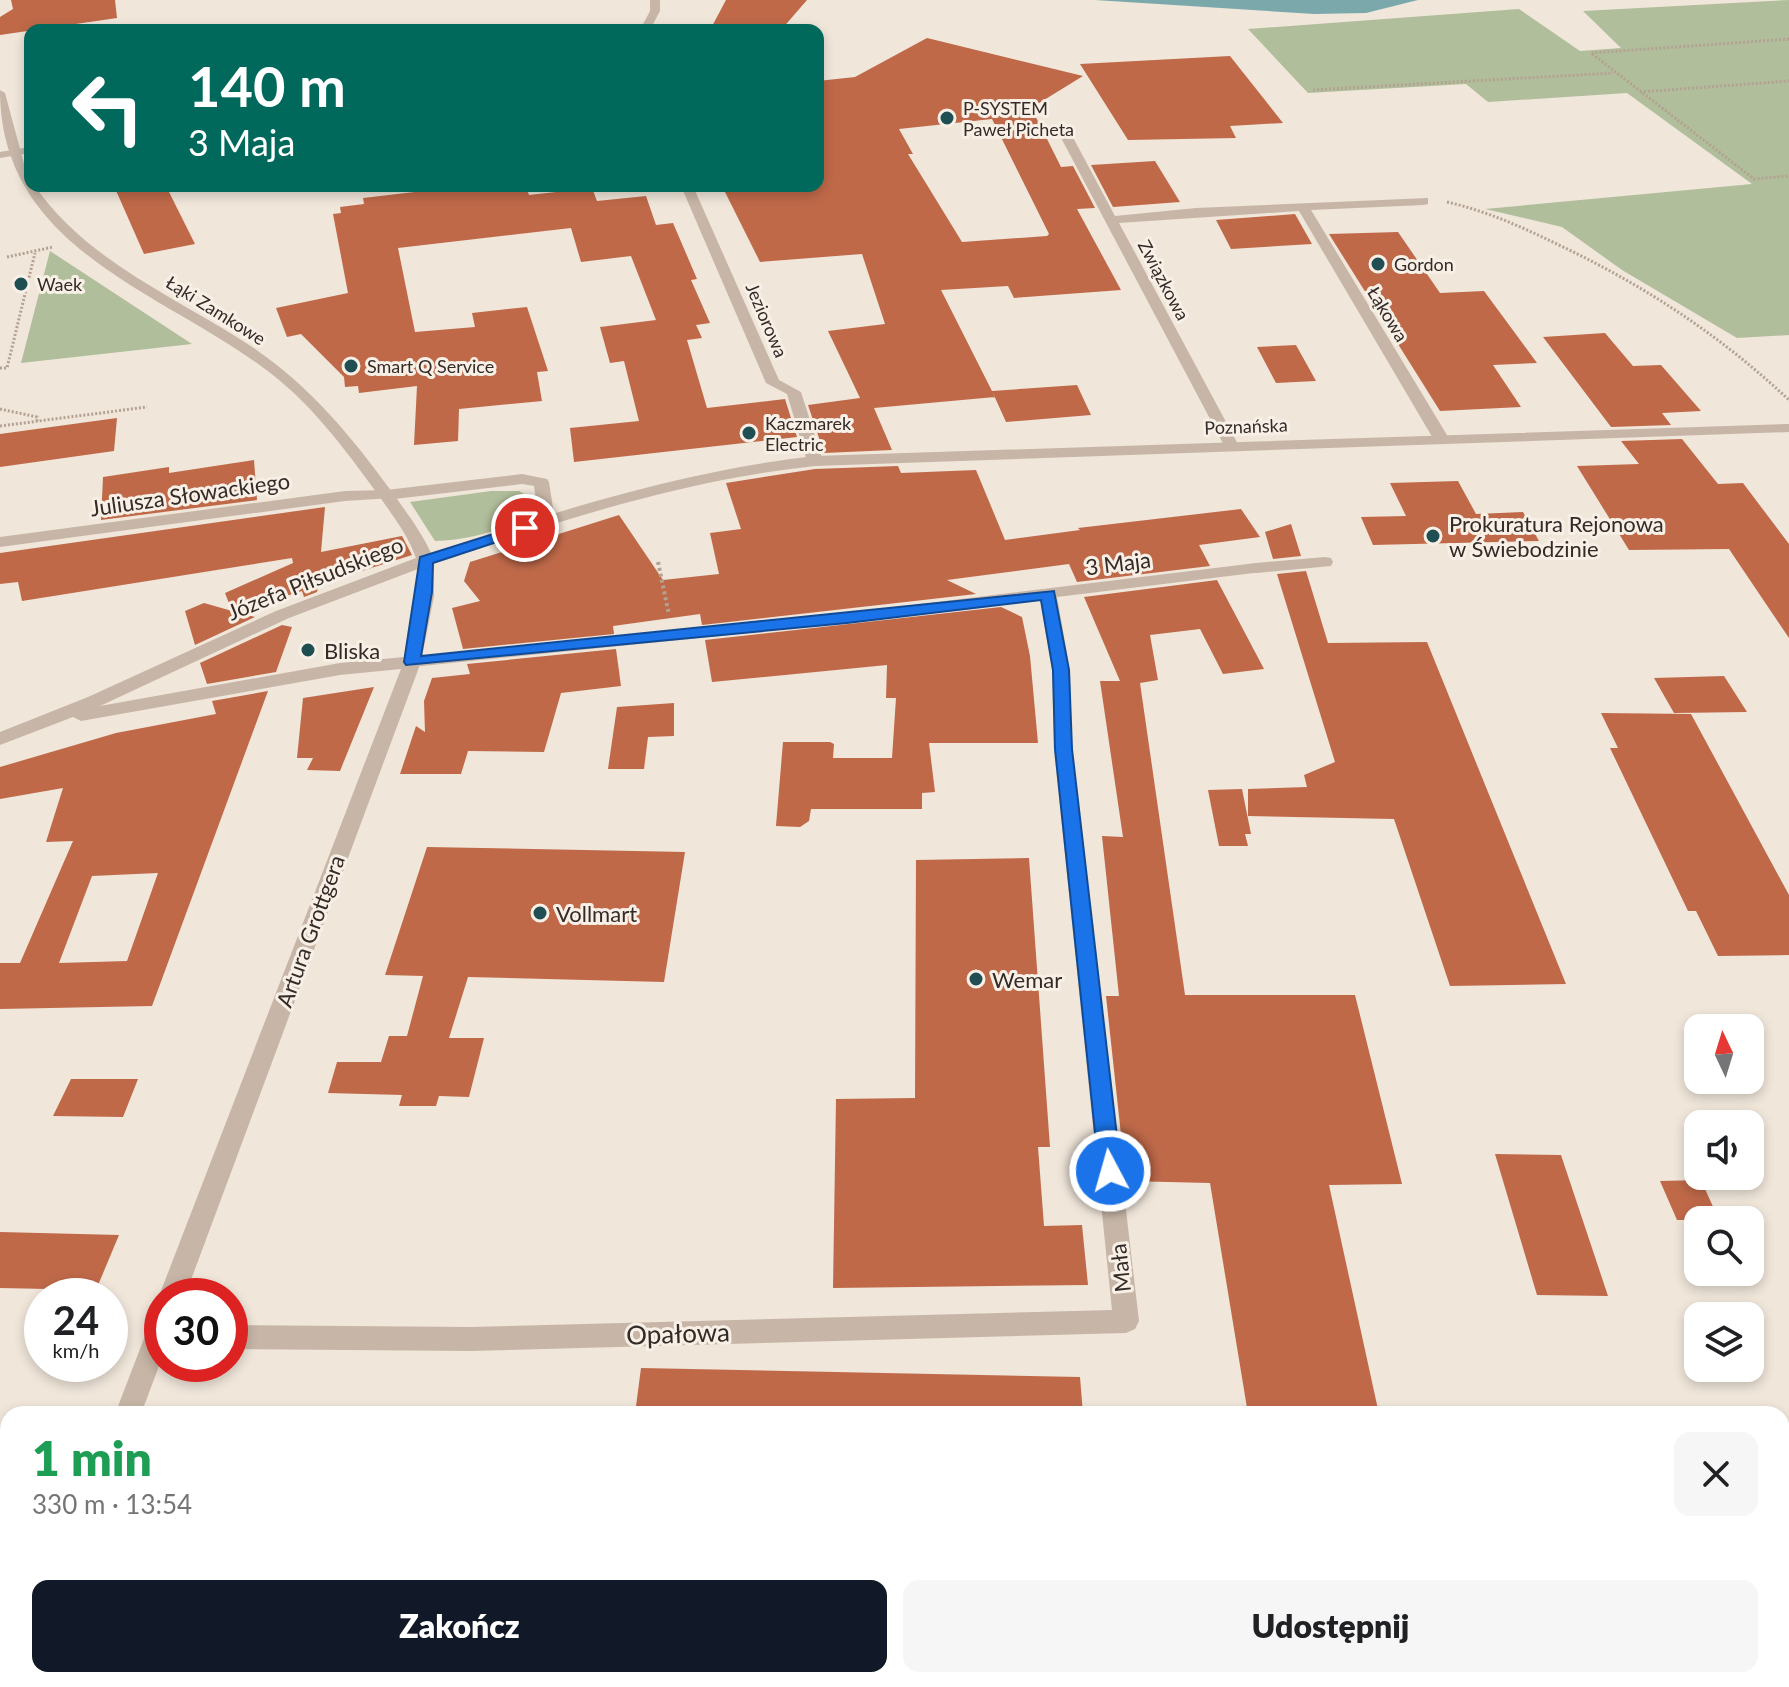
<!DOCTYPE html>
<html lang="pl">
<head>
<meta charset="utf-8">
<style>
  :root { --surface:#fff; --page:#f6f6f6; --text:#202124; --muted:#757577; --accent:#111827 }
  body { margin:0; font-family:Lato,sans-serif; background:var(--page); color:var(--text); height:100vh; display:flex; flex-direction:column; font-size:30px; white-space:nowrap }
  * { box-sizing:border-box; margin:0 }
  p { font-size:26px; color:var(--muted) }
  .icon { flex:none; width:44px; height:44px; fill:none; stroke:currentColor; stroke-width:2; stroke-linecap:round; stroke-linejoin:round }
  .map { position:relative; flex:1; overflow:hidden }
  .details { position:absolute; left:0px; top:1406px; width:1790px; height:282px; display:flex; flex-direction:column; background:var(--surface); border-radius:24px 24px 0 0; box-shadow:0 4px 12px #0003 }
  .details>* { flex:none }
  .guide { position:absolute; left:24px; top:24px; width:800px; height:168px; border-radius:16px; box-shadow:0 4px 12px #0003; background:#00695c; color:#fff; overflow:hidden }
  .needle { width:52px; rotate:356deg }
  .fabs { position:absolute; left:1684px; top:1014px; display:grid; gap:16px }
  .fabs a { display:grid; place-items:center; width:80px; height:80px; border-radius:16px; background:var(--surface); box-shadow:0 4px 12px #0003; font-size:40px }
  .speed { position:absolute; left:24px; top:1278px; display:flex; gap:16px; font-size:40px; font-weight:700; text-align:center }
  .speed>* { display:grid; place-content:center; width:104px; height:104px; border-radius:50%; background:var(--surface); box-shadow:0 4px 12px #0003; line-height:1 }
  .speed small { font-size:20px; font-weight:400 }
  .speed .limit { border:12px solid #d22; background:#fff; color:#111 }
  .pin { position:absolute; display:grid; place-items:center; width:68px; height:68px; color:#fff; margin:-34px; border:4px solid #fff; border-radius:50%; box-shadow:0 2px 8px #0007 }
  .me { position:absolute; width:88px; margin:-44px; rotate:354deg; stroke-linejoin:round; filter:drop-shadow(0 0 6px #0008) }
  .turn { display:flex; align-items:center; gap:28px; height:168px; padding:0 32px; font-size:36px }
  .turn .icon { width:104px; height:104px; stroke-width:2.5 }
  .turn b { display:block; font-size:56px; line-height:68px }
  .round { display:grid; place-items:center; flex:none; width:84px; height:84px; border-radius:16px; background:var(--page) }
  .headline { display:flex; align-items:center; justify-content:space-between; height:136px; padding:0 32px }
  h1 { font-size:48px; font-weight:800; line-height:60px; color:#1e9e55 }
  .button { display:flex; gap:16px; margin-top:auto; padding:16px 32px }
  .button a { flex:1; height:92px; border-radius:16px; background:var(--accent); color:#fff; font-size:32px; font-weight:800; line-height:92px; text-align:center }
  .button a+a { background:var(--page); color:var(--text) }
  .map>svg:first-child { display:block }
  .green { fill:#b1be9b }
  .water { fill:#7ba8ab }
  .building { fill:#bf6949; fill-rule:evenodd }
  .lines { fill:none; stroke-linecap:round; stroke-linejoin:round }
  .path-far1 { stroke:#b3a191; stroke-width:3; stroke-dasharray:2 2; stroke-linecap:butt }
  .path { stroke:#b3a191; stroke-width:4; stroke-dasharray:3 3; stroke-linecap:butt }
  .service { fill:#c7b6a7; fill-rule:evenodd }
  .minor { fill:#c7b6a7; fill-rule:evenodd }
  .tertiary { fill:#c7b6a7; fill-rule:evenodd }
  .route { fill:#1a73e8; stroke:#114b97; stroke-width:2 }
  .poi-dot { fill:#1f4e53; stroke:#f8f0e6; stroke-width:3 }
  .labels { text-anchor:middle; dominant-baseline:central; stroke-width:6; stroke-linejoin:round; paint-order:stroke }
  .far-poi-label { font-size:18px; fill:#342b27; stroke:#f8f0e6; text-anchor:start }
  .far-street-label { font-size:18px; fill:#342b27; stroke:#f8f0e6 }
  .street-label { font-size:22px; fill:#342b27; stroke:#f8f0e6 }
  .poi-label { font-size:22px; fill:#342b27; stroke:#f8f0e6; text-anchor:start }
  .near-street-label { font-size:26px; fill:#342b27; stroke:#f8f0e6 }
</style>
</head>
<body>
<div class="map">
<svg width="1789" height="1687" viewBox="0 0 1789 1687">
  <rect width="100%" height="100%" fill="#f0e6da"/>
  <path class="green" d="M 1789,0 L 1789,335 L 1737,338 L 1622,270 L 1562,227 L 1485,209 L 1752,184 L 1627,93 L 1488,102 L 1466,84 L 1308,93 L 1248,29 L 1519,9 L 1580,51 L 1621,48 L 1583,11 Z
    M 50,251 L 192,344 L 21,363 Z
    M 491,491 L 519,491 L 533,499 L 530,516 C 498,531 470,540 435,541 L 410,502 Z"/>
  <path class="water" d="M 1095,0 L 1418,0 L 1366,13 L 1314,14 Z"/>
  <path class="building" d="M 11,0 L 115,0 L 117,18 L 0,35 L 0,17 L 13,9 Z
    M 726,0 L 807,0 L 781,30 L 710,30 Z
    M 927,38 L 1083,76 L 1031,108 L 1041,127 L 1034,132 L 1046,137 L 1061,167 L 1073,166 L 1095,208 L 1077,209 L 1121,290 L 1014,298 L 1008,286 L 941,290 L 995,397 L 874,408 L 892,450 L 824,453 L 808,405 L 860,398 L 828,331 L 885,324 L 862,254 L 760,262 L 725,192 L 818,186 L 818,81 L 855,77 ZM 992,119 L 1049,234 L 1047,236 L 962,242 L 908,154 L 913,154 L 899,129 Z
    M 1230,56 L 1283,123 L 1230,126 L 1236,138 L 1128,140 L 1080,64 Z
    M 1155,161 L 1180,202 L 1113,207 L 1091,165 Z
    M 114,186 L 166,186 L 195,244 L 144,254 Z
    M 466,186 L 526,186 L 529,195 L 592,188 L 597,201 L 646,196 L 656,225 L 673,223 L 697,279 L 691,280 L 710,323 L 696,325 L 702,338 L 687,340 L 707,408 L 785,399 L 797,437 L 574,462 L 570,428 L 639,421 L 624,361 L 610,363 L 600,327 L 656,320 L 631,256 L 581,262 L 571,228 L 398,248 L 415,332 L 475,327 L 472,313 L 527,307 L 548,371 L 537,372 L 542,401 L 459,409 L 458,441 L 414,445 L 417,386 L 359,393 L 358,386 L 345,387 L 344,377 L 301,334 L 287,337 L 276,308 L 348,293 L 333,214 L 341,213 L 340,207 L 364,204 L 363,198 Z
    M 1295,214 L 1312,244 L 1231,249 L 1216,220 Z
    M 1398,232 L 1440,293 L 1484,291 L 1537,363 L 1493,365 L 1521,407 L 1440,411 L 1329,234 Z
    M 1605,333 L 1633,366 L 1661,365 L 1701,411 L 1662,413 L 1671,425 L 1611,427 L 1543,337 Z
    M 1296,345 L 1316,381 L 1276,383 L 1257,347 Z
    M 1077,385 L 1091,415 L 1006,422 L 992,391 Z
    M 117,418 L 114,451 L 0,467 L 0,434 Z
    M 1682,439 L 1718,484 L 1743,483 L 1789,544 L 1789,638 L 1729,549 L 1629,550 L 1577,466 L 1639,464 L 1621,441 Z
    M 254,460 L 257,500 L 101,520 L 103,477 L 169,467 L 169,473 Z
    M 898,466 L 901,473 L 976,470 L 1005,540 L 1080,530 L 1078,528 L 1241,509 L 1260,537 L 1199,545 L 1210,566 L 1077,582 L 1069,564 L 947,580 L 976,594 L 702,625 L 700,614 L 613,626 L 614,634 L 463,649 L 452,608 L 480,601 L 464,581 L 470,562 L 619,515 L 663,580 L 719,574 L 710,533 L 741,529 L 726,483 L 815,469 Z
    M 1458,481 L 1476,514 L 1523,512 L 1539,541 L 1373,545 L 1361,517 L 1406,516 L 1390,483 Z
    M 325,507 L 321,552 L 402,536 L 412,555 L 318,585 L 317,592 L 304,597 L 302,591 L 236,612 L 255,617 L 195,645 L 185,611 L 204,603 L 232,611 L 225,593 L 293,563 L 292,558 L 22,601 L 18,582 L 0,584 L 0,553 Z
    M 1291,524 L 1301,556 L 1273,559 L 1265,532 Z
    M 1306,571 L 1328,643 L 1427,642 L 1566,984 L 1450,986 L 1394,819 L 1248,816 L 1248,789 L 1307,787 L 1304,775 L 1335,762 L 1277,574 Z
    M 1217,580 L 1264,669 L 1223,674 L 1200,629 L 1150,635 L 1158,680 L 1140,683 L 1185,995 L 1355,995 L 1402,1184 L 1329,1185 L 1379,1414 L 1248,1414 L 1210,1183 L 1126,1181 L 1106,996 L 1119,996 L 1102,836 L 1123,837 L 1100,681 L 1120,681 L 1084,597 Z
    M 1001,607 L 1022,617 L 1030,656 L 1038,743 L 929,743 L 935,792 L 922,793 L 922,809 L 811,809 L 809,821 L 800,827 L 776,826 L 783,742 L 830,742 L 834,744 L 833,758 L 892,758 L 896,698 L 886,698 L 887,665 L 712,682 L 705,640 Z
    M 282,625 L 292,627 L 276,672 L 207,684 L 200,663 Z
    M 616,649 L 621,686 L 561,693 L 544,752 L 468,751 L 461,774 L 400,774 L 416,726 L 425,732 L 424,701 L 432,678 L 470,674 L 467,664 Z
    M 1724,676 L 1747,712 L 1674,713 L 1654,678 Z
    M 374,687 L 340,771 L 307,770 L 313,758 L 297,758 L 303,698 Z
    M 268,691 L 152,1006 L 0,1009 L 0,963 L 20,963 L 73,841 L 46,842 L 63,788 L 0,799 L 0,767 L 116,733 L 216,714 L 212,701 ZM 158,873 L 127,961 L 59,963 L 92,876 Z
    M 674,703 L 674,736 L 648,737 L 644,769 L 608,769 L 617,707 Z
    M 1601,713 L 1691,714 L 1789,895 L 1789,955 L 1718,956 L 1696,911 L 1688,911 L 1610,748 L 1618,748 Z
    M 1242,789 L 1251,834 L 1245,834 L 1248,846 L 1219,846 L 1208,790 Z
    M 427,847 L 685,852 L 664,982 L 468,977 L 449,1038 L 484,1038 L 469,1097 L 439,1096 L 436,1106 L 399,1106 L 402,1095 L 328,1093 L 337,1062 L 381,1062 L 389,1036 L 407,1036 L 423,976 L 385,975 Z
    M 1029,858 L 1050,1147 L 1038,1147 L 1044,1226 L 1082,1225 L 1088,1285 L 833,1288 L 836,1099 L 915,1098 L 916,860 Z
    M 71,1079 L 138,1079 L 123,1117 L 53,1116 Z
    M 1495,1154 L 1561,1155 L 1608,1296 L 1537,1295 Z
    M 1701,1180 L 1719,1220 L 1677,1220 L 1660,1181 Z
    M 0,1232 L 119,1235 L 96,1290 L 0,1288 Z
    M 641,1368 L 1080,1377 L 1083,1414 L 635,1414 Z"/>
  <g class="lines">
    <path class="path-far1" d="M 1789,39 L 1591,53 L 1754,179 L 1789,176
      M 1313,90 L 1613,73
      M 1640,92 L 1789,81
      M 1447,202 C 1487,211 1524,228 1561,246 C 1645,286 1721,336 1789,400
      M 7,257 L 53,247
      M 0,368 L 7,368 L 35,253
      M 0,409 L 37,417 L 37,421
      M 0,426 L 147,407"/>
    <path class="path" d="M 658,562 L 669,615"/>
    <path class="service" d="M 522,474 L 547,479 L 549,482 L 555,521 L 553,524 L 547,526 L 539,521 L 534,486 L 522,484 L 386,500 L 378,495 L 386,490 Z
      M 1325,557 L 1331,558 L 1333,562 L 1331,566 L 1256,573 L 1248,568 L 1256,563 Z
      M 0,1597 L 8,1597 L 8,1627 L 0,1627 Z"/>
    <path class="minor" d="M 650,0 L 660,0 L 660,11 L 650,30 L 640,30 L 650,11 Z
      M 1063,127 L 1069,130 L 1115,216 L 1196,208 L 1428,198 L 1428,204 L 1424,205 L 1311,210 L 1450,440 L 1447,443 L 1437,443 L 1434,440 L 1299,211 L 1119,223 L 1239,446 L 1231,451 L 1226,449 L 1059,134 L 1043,134 L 1037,131 Z
      M 30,147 L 30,153 L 0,158 L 0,152 Z
      M 681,186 L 693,186 L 779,380 L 801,392 L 823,461 L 820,464 L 815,466 L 807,461 L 787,394 L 766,383 Z
      M 386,490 L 392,492 L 392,498 L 345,501 L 0,547 L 0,537 L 345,491 Z
      M 1256,563 L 1262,564 L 1264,568 L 1262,572 L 1057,597 L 1070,670 L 1072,749 L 1139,1321 L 1135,1329 L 1126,1333 L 471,1351 L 230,1349 L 230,1325 L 471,1327 L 1112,1310 L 1054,749 L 1052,670 L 1040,599 L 847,623 L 412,667 L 403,662 L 412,657 L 847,613 Z"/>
    <path class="tertiary" d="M 0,90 L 5,93 L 30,186 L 35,186 C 85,259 171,295 243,341 C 306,381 349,433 392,492 C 406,512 421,531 431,553 C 557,511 683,471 815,456 L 1789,424 L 1789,432 L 815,466 C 683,480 559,521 434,563 L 434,596 L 421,662 L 185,1296 L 162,1296 L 162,1302 L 159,1296 L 401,669 L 340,675 L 81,721 L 73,717 L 0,745 L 0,732 L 88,697 L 276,611 L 416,558 C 408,535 393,516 379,496 C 344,448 310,401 261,366 C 155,289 0,246 0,90 ZM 418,569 L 417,596 L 404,657 L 340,663 L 100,706 L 289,618 Z
      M 162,1311 L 162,1358 L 141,1414 L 115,1414 L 153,1315 Z
      M 13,1680 L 43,1680 L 41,1687 L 11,1687 Z"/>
  </g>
  <path class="route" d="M 525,524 L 530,525 L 530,531 L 433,563 L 432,592 L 421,656 L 1054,591 L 1069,670 L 1072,749 L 1121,1171 L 1117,1177 L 1110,1180 L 1102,1177 L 1099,1171 L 1055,749 L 1053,670 L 1041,600 L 847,623 L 406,665 L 404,662 L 420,557 Z"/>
  <g class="poi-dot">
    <circle cx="947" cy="118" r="8"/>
    <circle cx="1378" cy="264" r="8"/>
    <circle cx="21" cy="284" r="8"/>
    <circle cx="351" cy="366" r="8"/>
    <circle cx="749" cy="433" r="8"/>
    <circle cx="1433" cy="536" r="8"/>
    <circle cx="308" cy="650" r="8"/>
    <circle cx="540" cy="913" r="8"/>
    <circle cx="976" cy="979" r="8"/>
  </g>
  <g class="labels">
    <g class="far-poi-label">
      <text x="963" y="108">P-SYSTEM<tspan x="963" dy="21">Paweł Picheta</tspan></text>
      <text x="1394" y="264">Gordon</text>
      <text x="37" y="284">Waek</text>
      <text x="367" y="366">Smart Q Service</text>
      <text x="765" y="423">Kaczmarek<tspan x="765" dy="21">Electric</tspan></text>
    </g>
    <g class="far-street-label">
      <text transform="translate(1164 280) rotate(62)">Związkowa</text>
      <text transform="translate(216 310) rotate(32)">Łąki Zamkowe</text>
      <text transform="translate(1388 314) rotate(59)">Łąkowa</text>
      <text transform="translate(767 320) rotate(67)">Jeziorowa</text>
      <text transform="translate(1246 426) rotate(-2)">Poznańska</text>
    </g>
    <g class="street-label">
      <text transform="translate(190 494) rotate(-8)">Juliusza Słowackiego</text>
      <text transform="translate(1118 563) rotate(-7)">3 Maja</text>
      <text transform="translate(315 578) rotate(-22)">Józefa Piłsudskiego</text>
      <text transform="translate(310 931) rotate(-70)">Artura Grottgera</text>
      <text transform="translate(1120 1268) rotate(-96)">Mała</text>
    </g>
    <g class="poi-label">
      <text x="1449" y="523">Prokuratura Rejonowa<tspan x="1449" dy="25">w Świebodzinie</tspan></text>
      <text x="324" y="650">Bliska</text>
      <text x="556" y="913">Vollmart</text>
      <text x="992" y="979">Wemar</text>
    </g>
    <g class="near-street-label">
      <text transform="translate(678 1333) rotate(-2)">Opałowa</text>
    </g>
  </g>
</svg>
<div class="fabs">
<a><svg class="needle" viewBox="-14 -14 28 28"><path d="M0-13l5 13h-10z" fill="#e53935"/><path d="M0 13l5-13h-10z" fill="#757577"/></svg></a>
<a><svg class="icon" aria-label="sound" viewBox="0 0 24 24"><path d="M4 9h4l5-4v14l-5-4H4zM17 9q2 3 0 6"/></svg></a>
<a><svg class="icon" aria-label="search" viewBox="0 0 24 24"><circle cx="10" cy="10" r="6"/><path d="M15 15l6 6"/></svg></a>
<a><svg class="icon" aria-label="layers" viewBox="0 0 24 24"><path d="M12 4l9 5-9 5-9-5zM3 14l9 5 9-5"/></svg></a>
</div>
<div class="speed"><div>24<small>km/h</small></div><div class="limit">30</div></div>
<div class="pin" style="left:525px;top:528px;background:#d93025"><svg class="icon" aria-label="arrive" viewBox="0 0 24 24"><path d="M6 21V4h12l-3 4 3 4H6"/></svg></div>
<svg class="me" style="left:1110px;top:1171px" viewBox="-20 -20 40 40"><circle r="17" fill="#1a73e8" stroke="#fff" stroke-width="3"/><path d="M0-11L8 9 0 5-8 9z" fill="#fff"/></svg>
<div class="guide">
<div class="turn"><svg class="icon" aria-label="left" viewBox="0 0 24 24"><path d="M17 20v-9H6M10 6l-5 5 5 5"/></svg><div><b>140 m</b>3 Maja</div></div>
</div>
<section class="details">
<div class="headline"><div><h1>1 min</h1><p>330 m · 13:54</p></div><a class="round"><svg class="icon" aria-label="close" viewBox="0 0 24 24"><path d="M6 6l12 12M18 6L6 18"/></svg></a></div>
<div class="button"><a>Zakończ</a><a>Udostępnij</a></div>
</section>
</div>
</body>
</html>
